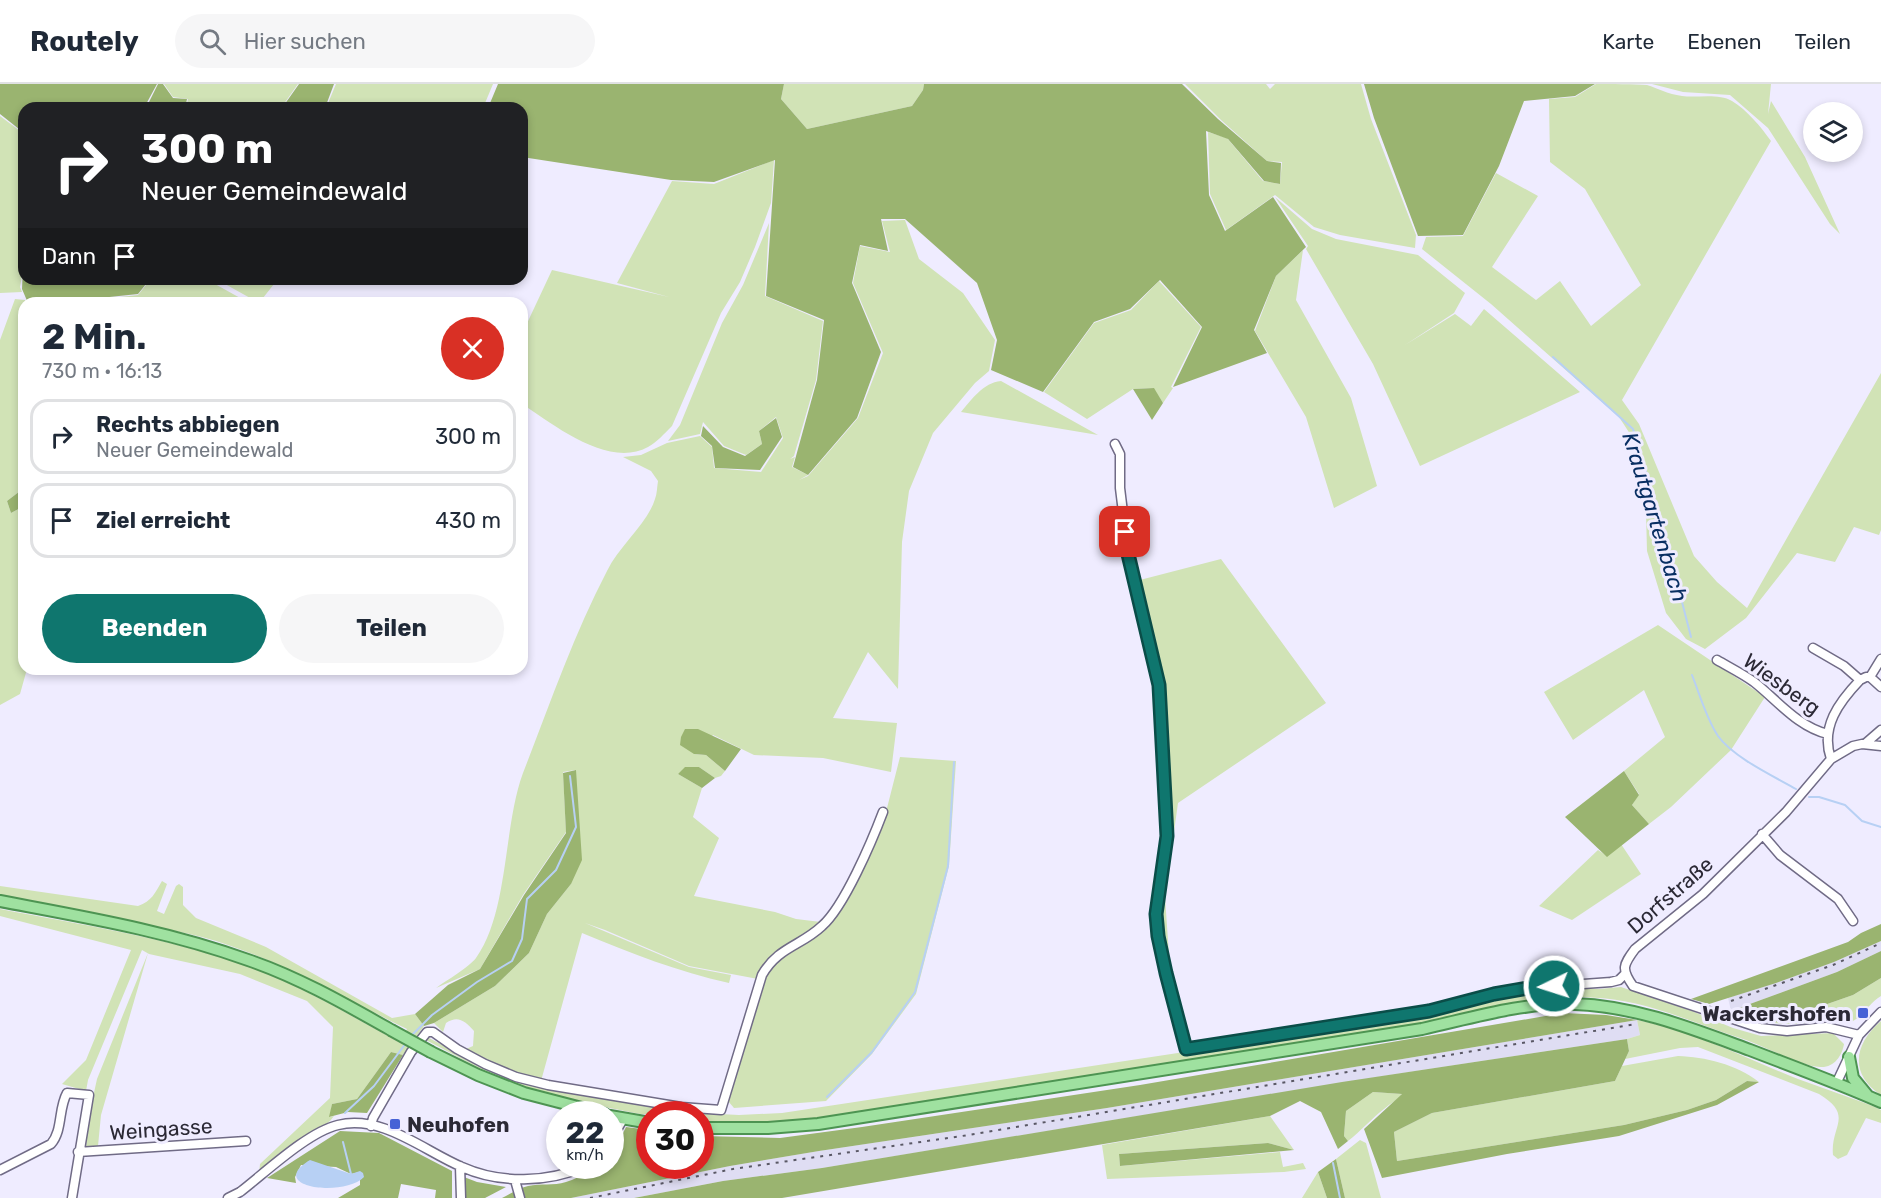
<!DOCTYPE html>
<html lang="de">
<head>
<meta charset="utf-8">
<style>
  :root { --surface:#fff; --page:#f6f6f7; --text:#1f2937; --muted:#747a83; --line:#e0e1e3; --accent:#0f766e }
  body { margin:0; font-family:Rubik,sans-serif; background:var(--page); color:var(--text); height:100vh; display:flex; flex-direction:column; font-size:22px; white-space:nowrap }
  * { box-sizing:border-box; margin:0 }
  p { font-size:20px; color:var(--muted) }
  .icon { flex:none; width:33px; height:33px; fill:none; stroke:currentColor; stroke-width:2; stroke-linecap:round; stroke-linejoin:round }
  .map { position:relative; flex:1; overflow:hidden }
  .details { position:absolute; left:18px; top:213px; width:510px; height:378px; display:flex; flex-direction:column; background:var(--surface); border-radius:18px; box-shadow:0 3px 9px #0003 }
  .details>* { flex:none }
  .top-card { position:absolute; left:18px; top:18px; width:510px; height:183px; border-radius:18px; box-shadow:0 3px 9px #0003; background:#202124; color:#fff; overflow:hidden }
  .fabs { position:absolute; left:1803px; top:18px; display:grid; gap:12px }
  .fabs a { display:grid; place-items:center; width:60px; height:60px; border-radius:50%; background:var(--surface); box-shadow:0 3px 9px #0003; font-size:30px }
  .speed { position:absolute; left:546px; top:1017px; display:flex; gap:12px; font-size:30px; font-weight:700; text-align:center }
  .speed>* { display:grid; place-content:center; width:78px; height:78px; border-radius:50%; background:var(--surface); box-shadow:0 3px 9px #0003; line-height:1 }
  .speed small { font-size:15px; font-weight:400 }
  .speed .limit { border:9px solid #d22; background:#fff; color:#111 }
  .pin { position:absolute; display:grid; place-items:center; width:51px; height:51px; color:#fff; margin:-26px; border-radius:12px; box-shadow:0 3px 9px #0006 }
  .me { position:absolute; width:66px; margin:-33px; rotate:266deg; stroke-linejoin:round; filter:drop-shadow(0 0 4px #0008) }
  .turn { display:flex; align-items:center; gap:21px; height:126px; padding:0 24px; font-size:27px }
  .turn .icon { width:78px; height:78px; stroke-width:2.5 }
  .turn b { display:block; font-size:42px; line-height:51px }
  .then { display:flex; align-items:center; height:57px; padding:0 24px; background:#0003; gap:12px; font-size:22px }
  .round { display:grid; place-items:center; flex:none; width:63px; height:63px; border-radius:32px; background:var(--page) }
  .headline { display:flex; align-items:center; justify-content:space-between; height:102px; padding:0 24px }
  h1 { font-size:36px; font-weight:700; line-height:45px }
  .button { display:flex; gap:12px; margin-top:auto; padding:12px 24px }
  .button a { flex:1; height:69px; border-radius:36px; background:var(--accent); color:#fff; font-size:24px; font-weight:700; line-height:69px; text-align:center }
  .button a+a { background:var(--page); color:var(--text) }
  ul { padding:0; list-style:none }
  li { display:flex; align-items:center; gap:18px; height:75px; margin:0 12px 9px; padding:0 12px; border:3px solid var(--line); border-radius:18px }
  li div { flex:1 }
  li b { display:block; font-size:22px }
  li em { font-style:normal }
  header { display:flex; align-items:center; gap:36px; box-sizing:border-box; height:84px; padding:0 30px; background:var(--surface); border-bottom:2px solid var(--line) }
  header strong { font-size:28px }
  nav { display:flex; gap:33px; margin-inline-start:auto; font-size:21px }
  .search { width:420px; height:54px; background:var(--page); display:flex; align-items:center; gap:15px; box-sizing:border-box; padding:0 21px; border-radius:33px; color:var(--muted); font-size:22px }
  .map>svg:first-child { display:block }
  .built { fill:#dfddf3 }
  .green { fill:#d1e3b6 }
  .forest { fill:#9ab470 }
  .water { fill:#b7d0f4 }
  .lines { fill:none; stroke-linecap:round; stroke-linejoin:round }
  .stream { stroke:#b7d0f4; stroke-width:2 }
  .minor-casing { stroke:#706b86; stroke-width:11 }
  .major-casing { stroke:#4d9452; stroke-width:14 }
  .minor { stroke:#fff; stroke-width:8 }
  .major { stroke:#9fe1a0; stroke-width:10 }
  .rail { stroke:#5a5865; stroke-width:2; stroke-dasharray:3 6; stroke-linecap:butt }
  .major-bridge-casing { stroke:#4d9452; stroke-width:14; stroke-linecap:butt }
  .major-bridge { stroke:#9fe1a0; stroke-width:10 }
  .route-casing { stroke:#0a4d48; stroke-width:15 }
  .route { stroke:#0f766e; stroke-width:10 }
  .poi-dot { fill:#4762d6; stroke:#efecff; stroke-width:2 }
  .labels { text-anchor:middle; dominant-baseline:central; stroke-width:6; stroke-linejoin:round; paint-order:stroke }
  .street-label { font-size:21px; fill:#2b2935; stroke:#efecff }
  .poi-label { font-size:21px; font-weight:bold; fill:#2b2935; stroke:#efecff; text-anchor:end }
  .water-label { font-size:22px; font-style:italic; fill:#092f63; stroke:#efecff }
</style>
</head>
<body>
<header>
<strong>Routely</strong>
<div class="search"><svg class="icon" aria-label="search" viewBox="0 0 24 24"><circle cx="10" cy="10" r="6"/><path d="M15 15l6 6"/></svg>Hier suchen</div>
<nav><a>Karte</a><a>Ebenen</a><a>Teilen</a></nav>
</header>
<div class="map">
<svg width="1881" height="1114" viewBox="0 0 1881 1114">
  <rect width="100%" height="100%" fill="#efecff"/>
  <path class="built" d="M 1881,857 L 1881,867 L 1837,888 L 1731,927 L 1728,914 L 1834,878 Z
    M 1637,936 L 1640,951 L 1627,955 L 1396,990 L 822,1084 L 723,1097 L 634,1114 L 571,1114 L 730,1082 L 819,1067 L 1107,1024 Z"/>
  <path class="green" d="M 164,0 L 298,0 L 281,24 L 186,24 L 188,15 L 173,13 Z
    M 336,0 L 493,0 L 483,24 L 326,24 Z
    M 784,0 L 924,0 L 923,6 L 912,22 L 807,45 L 781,15 Z
    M 1185,0 L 1266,0 L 1270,5 L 1275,0 L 1361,0 L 1371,35 L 1416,151 L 1415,164 L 1340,151 L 1314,143 L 1275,111 L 1226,146 L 1210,110 L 1208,48 L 1227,54 L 1263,97 L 1280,100 L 1282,78 L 1267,77 L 1221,36 Z
    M 1596,0 C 1609,0 1635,0 1647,1 C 1660,5 1667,10 1682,12 C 1697,14 1719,9 1732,17 C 1747,26 1761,43 1771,57 L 1622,316 L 1639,340 L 1694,472 L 1717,498 L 1747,524 L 1881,289 L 1881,446 L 1879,451 L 1854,443 L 1835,478 L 1797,469 L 1746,534 L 1705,565 L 1686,555 L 1666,529 L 1647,467 L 1645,389 L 1636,359 L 1619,333 L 1491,220 L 1422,165 L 1426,153 L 1463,152 L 1496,89 L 1538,112 L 1492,183 L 1536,216 L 1560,197 L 1591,242 L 1641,201 L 1585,105 L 1550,78 L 1549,15 L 1575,13 Z
    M 1652,0 L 1771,0 L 1768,30 L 1771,17 L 1805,73 L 1840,150 L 1830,140 L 1768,44 L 1730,11 L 1683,8 Z
    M 0,32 L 24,50 L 24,181 L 20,203 L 22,208 L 0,209 Z
    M 774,76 L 771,119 L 755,163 L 740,198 L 721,229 L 672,342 C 664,350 657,358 648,363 C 608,385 553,340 522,320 L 522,250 L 552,186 L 669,213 L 617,199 L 672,97 L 714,100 Z
    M 1275,113 L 1312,145 L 1336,155 L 1418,171 L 1465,209 L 1454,229 L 1405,261 L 1455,230 L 1471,242 L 1484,225 L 1580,308 L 1420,382 L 1373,280 L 1306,165 L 1308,162 Z
    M 905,136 L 919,175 L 963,209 L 995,256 L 989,287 L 975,299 L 933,349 L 909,407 L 902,458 L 898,605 L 868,568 L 833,634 L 897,639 L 891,688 L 823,674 L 754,671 L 713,651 L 694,670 L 706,671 L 725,687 L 721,692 L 715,694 L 699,683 L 678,690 L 702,704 L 693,733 L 719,754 L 694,812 L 775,828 L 796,835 L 821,838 C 799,857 766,864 758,895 L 689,882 L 605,846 L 585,839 L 689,883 L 731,891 L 729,899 C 678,888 631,869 582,849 L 541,997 C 514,990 490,978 466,965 L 473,962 L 474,947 C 465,937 458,931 446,939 L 443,948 L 434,939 L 495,902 L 529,869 L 547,830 L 571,800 L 575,686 L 563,688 L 566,748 L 523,811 L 480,885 L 436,904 C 447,896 468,884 476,874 C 509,828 503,743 523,689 C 549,622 574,550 607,487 C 619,462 648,439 655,415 C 657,410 657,403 658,397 L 651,387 L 623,373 L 641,371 L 667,359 L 700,352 L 712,363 L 714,384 L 761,388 L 783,354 L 776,333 L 759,347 L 762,360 L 746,371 L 724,362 L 703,338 L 700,350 L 668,357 L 680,341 L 722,239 L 743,201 L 769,139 L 765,212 L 823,237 L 816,296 L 794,372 L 790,375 L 795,373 L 792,383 L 808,391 L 799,396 L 808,392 L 858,334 L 883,269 L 853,199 L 860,162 L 890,168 L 882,137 Z
    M 1303,166 L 1296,216 L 1351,314 L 1377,402 L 1334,424 L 1306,333 L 1255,247 L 1276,192 Z
    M 151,195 L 206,195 L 242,215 L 236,219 L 69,219 L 138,211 Z
    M 216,195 L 278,195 L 259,219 Z
    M 1159,197 L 1201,243 L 1171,303 L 1173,304 L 1163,319 L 1153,304 L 1133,305 L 1087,335 L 1044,308 L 1094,239 L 1131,226 Z
    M 15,215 L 25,216 L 27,219 L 24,219 L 24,404 L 7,417 L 11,429 L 24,422 L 24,585 L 27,585 L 20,610 L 0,621 L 0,256 Z
    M 1001,297 L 1098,351 L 961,328 C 972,315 983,299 1001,297 Z
    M 1221,475 L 1326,619 L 1178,719 L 1165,813 L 1169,871 L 1159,840 L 1169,765 L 1171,720 L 1163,610 L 1166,606 L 1136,497 Z
    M 1658,541 L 1765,613 L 1731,666 L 1671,723 L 1649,740 L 1632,721 L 1639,710 L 1624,687 L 1665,653 L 1644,606 L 1573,656 L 1544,608 Z
    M 900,673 L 956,677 L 949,782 L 916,910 L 872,970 L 826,1017 L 734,1024 L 728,1017 L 769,885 L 779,873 L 828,844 L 886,728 Z
    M 1621,760 L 1641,790 L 1572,836 L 1539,822 L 1598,766 L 1607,772 Z
    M 162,797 L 167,800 L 157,827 L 164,830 L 176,802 L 179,800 L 183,803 L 183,821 L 196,834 L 266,863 L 392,934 L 415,930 L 424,942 L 403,971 L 391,968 L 357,1015 L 332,1020 L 330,1033 L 334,1032 L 330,1037 L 259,1090 L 260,1080 L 330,1014 L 333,943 L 307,917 L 240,890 L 149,870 L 142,866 L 88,996 L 86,1007 L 62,1000 L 86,976 L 131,866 L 0,832 L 0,825 C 82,841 165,853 244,881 C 299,900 349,931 399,958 L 407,945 C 329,907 237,850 150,844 L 0,814 L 0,802 L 138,822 C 152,817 155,809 162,797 Z
    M 148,869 L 101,1031 L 98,1062 L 86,1064 L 88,1036 L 97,995 Z
    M 1881,894 L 1881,912 C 1870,918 1864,931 1853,937 C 1845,941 1834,937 1825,937 C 1805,939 1794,941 1773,939 L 1853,911 Z
    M 1562,903 L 1599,905 L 1621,903 L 1692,927 L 1733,944 L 1761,952 L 1833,949 L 1844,960 C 1842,972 1834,984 1820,983 C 1801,982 1764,962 1743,955 C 1714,946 1686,934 1656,925 C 1584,903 1520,914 1449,936 L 819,1036 L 757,1041 L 701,1037 L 700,1030 L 640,1030 L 544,1011 L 479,984 L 426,956 L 429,954 L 491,986 L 527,1000 L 700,1029 L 739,1031 L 782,1029 L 1402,935 L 1476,920 L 1496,912 Z
    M 1637,936 C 1694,947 1745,974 1798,995 C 1823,1004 1848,1013 1873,1022 L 1881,1026 L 1881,1039 L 1866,1034 L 1847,1071 L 1838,1075 L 1833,1071 C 1830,1042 1855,1032 1819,1010 L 1698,963 L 1680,964 L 1625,975 L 1629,967 L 1627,955 L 1640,951 Z
    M 1881,937 L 1881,1011 C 1849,990 1854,960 1881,937 Z
    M 1678,972 C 1705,973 1736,980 1759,998 L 1747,997 L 1716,1016 L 1687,1026 L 1624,1041 L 1397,1077 L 1394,1048 L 1432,1029 L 1615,997 L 1622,982 Z
    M 1373,1008 L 1402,1010 C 1396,1017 1391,1019 1384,1025 C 1371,1035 1361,1047 1348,1057 L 1344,1052 L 1346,1027 Z
    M 1270,1032 L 1294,1066 L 1268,1059 L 1119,1070 L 1120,1082 L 1280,1068 L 1283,1083 L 1303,1079 L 1306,1085 L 1284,1088 L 1107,1095 L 1102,1061 Z
    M 1360,1056 L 1366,1059 L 1381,1114 L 1345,1114 L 1336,1075 Z
    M 1318,1088 L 1327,1114 L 1302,1114 Z"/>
  <path class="forest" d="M 0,0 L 157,0 L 144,24 L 24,24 L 24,49 L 0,30 Z
    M 158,0 L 163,0 L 173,14 L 187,15 L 185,24 L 146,24 Z
    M 299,0 L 334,0 L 325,24 L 282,24 Z
    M 498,0 L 784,0 L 781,15 L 807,45 L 912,22 L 923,6 L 924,0 L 1182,0 L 1218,35 L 1267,77 L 1281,79 L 1280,100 L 1264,97 L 1228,55 L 1206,47 L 1209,111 L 1225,147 L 1273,113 L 1306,163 L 1276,192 L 1254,246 L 1267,269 L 1173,303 L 1202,243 L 1160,196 L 1130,225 L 1094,238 L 1043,308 L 991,286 L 997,256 L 977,199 L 905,135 L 881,135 L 888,167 L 860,161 L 852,199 L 881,268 L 857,334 L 808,391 L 793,383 L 817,296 L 824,236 L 766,212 L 775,76 L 714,98 L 671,96 L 522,73 L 522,24 L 488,24 Z
    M 1364,0 L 1595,0 L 1575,12 L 1524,17 L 1499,82 L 1463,151 L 1418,152 L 1374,34 Z
    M 23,184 L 24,195 L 150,195 L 138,210 L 71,217 L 68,219 L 28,219 L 22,205 Z
    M 1154,304 L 1163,319 L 1152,336 L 1133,305 Z
    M 776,334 L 782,353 L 760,386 L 715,384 L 712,362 L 701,352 L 703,342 L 723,363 L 745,372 L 762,360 L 759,347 Z
    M 24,404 L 24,422 L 11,429 L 7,417 Z
    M 685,645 L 698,645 L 741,665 L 725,687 L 706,671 L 694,670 L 680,661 L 681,653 Z
    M 685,683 L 699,683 L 715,694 L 702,704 L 678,690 Z
    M 576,686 L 582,776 L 571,800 L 547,830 L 529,869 L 495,902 L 434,939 L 424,942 L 415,930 L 448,901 L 480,885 L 524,811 L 566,749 L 563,689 Z
    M 1624,687 L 1639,711 L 1632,721 L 1649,740 L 1607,773 L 1565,733 Z
    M 1881,840 L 1881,857 L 1834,878 L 1776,899 L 1709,920 L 1691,915 L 1848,858 L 1861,849 Z
    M 1881,867 L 1881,894 L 1853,911 L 1773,939 L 1761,939 L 1728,928 L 1837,888 Z
    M 1563,929 L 1606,931 L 1637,936 L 1107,1024 L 819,1067 L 730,1082 L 571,1114 L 502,1114 C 510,1110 519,1104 528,1102 C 541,1099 553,1102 566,1098 C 582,1093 594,1082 610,1082 L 611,1073 L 626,1043 L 649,1046 L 650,1082 L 700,1082 L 701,1052 L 780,1054 L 862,1043 L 1140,1001 Z
    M 1627,955 L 1629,967 L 1615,997 L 1432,1029 L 1394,1048 L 1397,1077 L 1624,1041 L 1687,1026 L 1716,1016 L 1747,997 L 1759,998 L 1717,1021 L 1619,1052 L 1507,1070 L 1382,1094 L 1364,1045 L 1402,1010 L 1373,1008 L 1346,1027 L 1344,1052 L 1348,1057 L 1338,1065 L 1321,1028 L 1300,1017 L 1270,1032 L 782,1114 L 634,1114 L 723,1097 L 822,1084 L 1342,998 Z
    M 391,968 L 403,971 L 367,1029 L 348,1028 L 329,1033 L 332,1020 L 357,1015 Z
    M 340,1047 L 379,1049 L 452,1087 L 452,1114 L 435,1114 L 436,1106 L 401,1100 L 398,1114 L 338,1114 L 360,1101 L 360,1088 L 351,1090 L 336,1083 L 301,1081 L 295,1093 L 296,1099 L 267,1094 Z
    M 1268,1059 L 1294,1066 L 1120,1082 L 1119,1070 Z
    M 1336,1075 L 1345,1114 L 1327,1114 L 1318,1088 Z
    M 464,1093 L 477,1098 L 506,1103 L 485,1114 L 466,1114 Z"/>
  <path class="water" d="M 310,1076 L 351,1090 L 360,1087 L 363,1089 L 364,1093 C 343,1114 265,1103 310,1076 Z"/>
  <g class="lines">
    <path class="stream" d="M 1553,273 L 1633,345 L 1663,444 L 1691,553
      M 1692,591 C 1700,611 1706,634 1718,652 C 1733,673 1773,692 1796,705
      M 1809,713 L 1819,713 L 1845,721 L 1862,737 L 1881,743
      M 411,952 L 432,931 L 477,898 L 512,877 L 522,855 L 527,815 L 556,786 L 576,743 L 570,692
      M 827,1013 L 872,968 L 915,908 L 948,782 L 954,678
      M 345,1029 L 374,1002 L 406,959
      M 343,1058 L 351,1090
      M 1333,1079 L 1340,1114"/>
    <defs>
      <path id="minor" d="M 1115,360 L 1120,370 L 1120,404 L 1128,469 L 1159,601 L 1167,752 L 1156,830 L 1158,852 L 1166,889 L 1186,965 L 1429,927 L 1494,910 L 1528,904 L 1611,898 L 1619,896 L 1625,890
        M 1813,564 L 1844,582 L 1860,596
        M 1717,576 C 1729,583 1743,590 1754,598 C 1777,616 1798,643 1828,650
        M 1870,593 L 1881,603
        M 1866,659 L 1881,646
        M 1831,675 C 1820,643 1839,618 1860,596 L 1866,593 L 1870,593 L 1881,575
        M 1762,750 L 1780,771 L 1838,815 L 1853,837
        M 1859,951 L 1826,943 L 1787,947 L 1760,944 L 1633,902 C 1621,885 1623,881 1635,865 L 1703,810 L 1786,728 L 1831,675 L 1853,662 L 1862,660 L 1881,662
        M 1836,1000 L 1859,951 L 1881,928
        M 371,1042 L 373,1034 L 411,968 L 427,948 L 433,948 L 457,965 L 485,980 L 516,993 L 548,1001 L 681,1023 L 721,1026 L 762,891 C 778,863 801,862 822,842 C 844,823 872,757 883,728
        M 610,1058 L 623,1035
        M 78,1068 L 246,1057
        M 460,1082 L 461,1114
        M 0,1086 L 51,1060 C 63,1046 58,1025 67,1009 L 89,1011 L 72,1114
        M 515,1096 L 520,1114
        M 228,1114 L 240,1108 C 266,1088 308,1048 338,1041 C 382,1030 424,1067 462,1083 C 500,1100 548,1099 586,1082"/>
      <path id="major" d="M 0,817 C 84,833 168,847 248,876 C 298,893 345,920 391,946
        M 431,968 L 478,991 L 524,1009 L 605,1030
        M 1849,973 L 1853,994 L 1867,1011
        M 610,1032 L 650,1039
        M 700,1044 L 768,1044 L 818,1040 L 1422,945 C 1472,934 1523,918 1575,920 C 1636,922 1693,945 1750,966 C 1794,983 1838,999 1881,1018"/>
    </defs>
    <use href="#minor" class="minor-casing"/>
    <use href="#major" class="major-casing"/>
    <use href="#minor" class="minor"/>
    <use href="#major" class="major"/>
    <path class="rail" d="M 1731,917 L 1833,881 L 1881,859
      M 590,1114 L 733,1085 L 962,1052 L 1636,940"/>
    <defs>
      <path id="major-bridge" d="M 391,946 L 431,968"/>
    </defs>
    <use href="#major-bridge" class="major-bridge-casing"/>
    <use href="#major-bridge" class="major-bridge"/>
  </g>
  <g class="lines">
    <defs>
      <path id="route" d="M 1125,448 L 1128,470 L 1159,601 L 1167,752 L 1156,830 L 1158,852 L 1166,889 L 1186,965 L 1429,927 L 1494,910 L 1528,904 L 1554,902"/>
    </defs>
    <use href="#route" class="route-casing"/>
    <use href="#route" class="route"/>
  </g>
  <g class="poi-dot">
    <rect x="1857" y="923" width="12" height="12" rx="3"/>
    <rect x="389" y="1034" width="12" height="12" rx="3"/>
  </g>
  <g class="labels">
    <g class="street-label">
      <text transform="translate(1782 600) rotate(36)">Wiesberg</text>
      <text transform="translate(1670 811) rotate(-41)">Dorfstraße</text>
      <text transform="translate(161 1045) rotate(-4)">Weingasse</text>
    </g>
    <g class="poi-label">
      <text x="1851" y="929">Wackershofen</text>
      <text x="407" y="1040" text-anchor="start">Neuhofen</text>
    </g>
    <g class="water-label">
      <text transform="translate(1655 433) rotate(73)">Krautgartenbach</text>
    </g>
  </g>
</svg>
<div class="fabs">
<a><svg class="icon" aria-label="layers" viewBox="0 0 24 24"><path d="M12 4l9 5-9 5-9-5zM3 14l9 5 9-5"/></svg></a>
</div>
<div class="speed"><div>22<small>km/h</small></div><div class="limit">30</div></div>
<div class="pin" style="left:1125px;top:448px;background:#d93025"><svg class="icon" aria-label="arrive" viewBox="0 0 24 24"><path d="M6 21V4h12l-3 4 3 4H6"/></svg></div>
<svg class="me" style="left:1554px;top:902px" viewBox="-20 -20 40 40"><circle r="17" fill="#0f766e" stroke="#fff" stroke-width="3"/><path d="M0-11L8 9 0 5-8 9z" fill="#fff"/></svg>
<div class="top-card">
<div class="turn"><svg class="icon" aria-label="right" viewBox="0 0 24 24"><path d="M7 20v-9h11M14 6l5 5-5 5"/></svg><div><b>300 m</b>Neuer Gemeindewald</div></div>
<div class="then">Dann<svg class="icon" aria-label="arrive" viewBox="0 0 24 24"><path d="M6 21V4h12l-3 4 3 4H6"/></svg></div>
</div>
<section class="details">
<div class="headline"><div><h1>2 Min.</h1><p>730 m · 16:13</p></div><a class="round" style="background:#d93025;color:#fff"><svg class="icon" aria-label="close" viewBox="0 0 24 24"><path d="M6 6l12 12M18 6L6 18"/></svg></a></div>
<ul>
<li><svg class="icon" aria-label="right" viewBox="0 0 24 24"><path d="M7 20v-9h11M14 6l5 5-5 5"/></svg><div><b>Rechts abbiegen</b><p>Neuer Gemeindewald</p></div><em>300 m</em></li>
<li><svg class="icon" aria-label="arrive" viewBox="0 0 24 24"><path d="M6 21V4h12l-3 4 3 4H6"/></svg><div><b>Ziel erreicht</b></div><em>430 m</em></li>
</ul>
<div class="button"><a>Beenden</a><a>Teilen</a></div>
</section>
</div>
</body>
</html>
